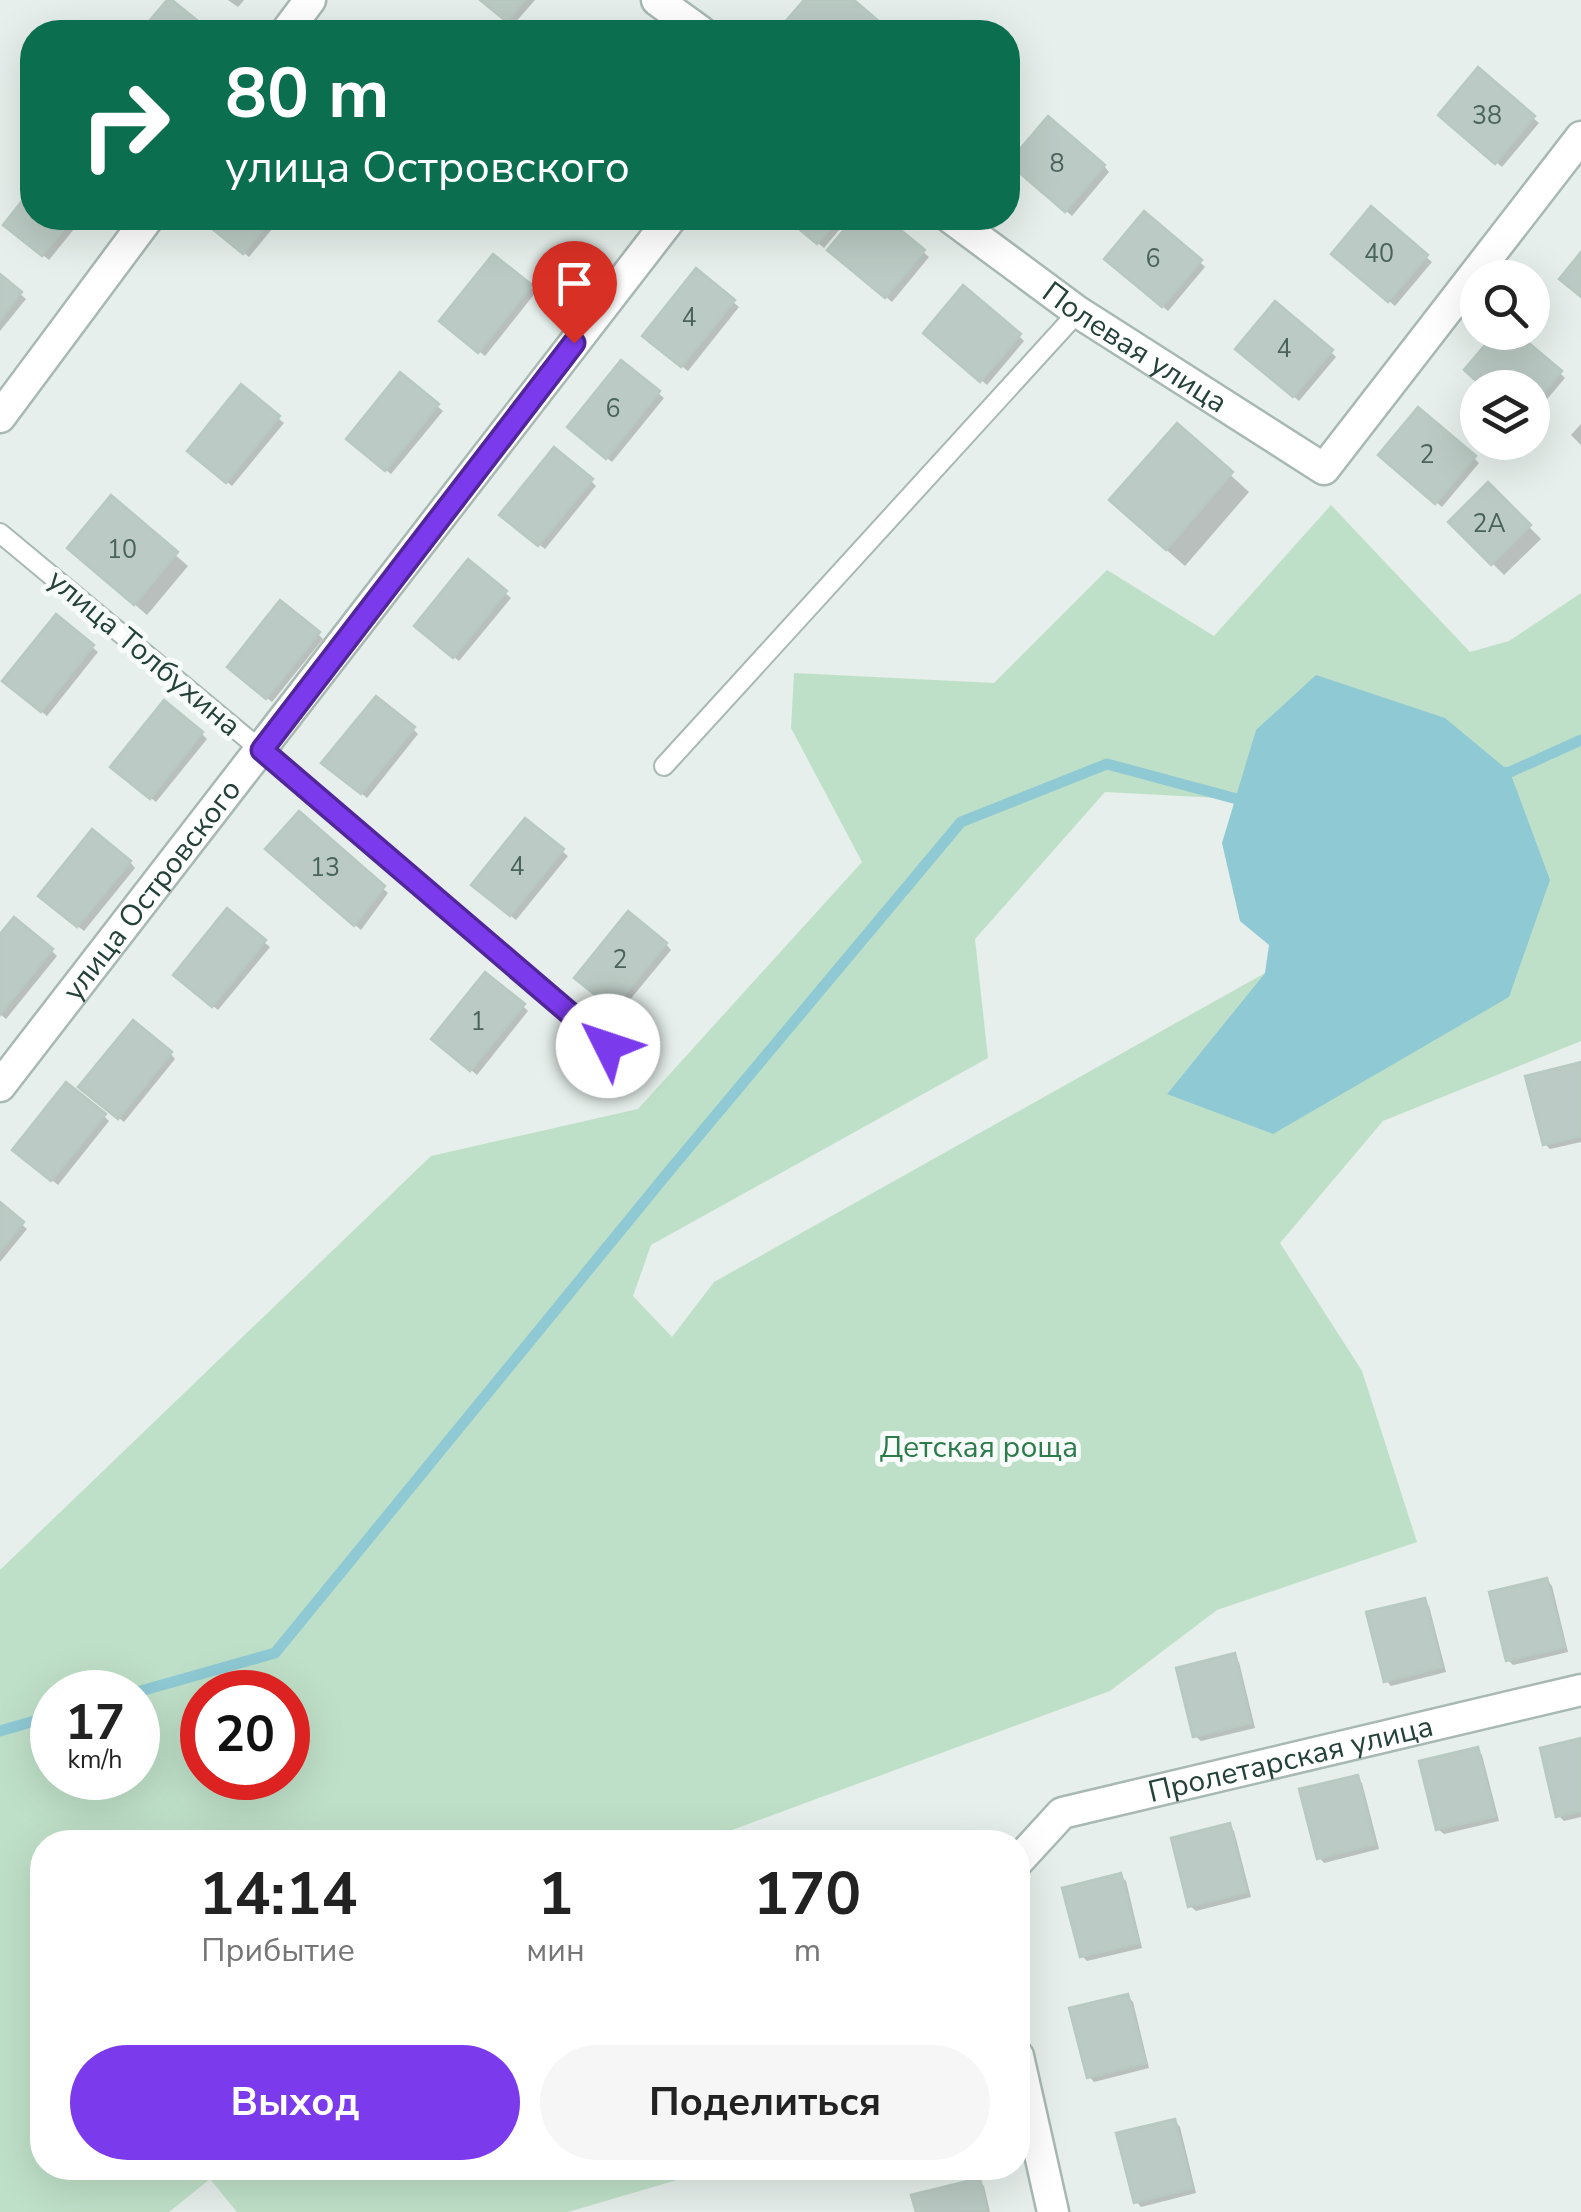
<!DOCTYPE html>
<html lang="ru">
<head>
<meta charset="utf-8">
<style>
  :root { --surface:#fff; --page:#f6f6f6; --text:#222; --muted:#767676; --accent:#7c3aed }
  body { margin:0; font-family:"Nunito Sans",sans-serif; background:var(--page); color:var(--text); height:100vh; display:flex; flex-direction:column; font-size:38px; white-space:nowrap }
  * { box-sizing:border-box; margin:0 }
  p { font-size:32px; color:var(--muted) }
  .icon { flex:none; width:55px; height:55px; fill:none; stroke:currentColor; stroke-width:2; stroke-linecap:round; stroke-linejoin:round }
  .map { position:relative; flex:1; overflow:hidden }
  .details { position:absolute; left:30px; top:1830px; width:1000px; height:350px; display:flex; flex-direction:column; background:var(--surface); border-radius:40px; box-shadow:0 10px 40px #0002 }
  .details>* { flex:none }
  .hud { position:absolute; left:20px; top:20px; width:1000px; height:210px; border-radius:40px; box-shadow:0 10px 40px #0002; background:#0b6e4f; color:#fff; overflow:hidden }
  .tools { position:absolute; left:1460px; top:260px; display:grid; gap:20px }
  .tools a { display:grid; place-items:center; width:90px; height:90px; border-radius:50%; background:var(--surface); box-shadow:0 10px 40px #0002; font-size:50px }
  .speed { position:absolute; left:30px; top:1670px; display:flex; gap:20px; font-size:50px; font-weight:700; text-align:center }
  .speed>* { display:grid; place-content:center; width:130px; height:130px; border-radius:50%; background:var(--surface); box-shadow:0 10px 40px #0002; line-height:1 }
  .speed small { font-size:25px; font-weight:400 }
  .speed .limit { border:15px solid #d22; background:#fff; color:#111 }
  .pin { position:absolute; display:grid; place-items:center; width:85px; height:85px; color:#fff; margin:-102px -42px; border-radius:50% 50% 50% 0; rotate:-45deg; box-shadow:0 0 10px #0007 }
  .pin .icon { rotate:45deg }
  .me { position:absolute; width:110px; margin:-55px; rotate:311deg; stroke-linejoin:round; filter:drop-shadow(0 0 8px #0008) }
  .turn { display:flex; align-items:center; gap:35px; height:210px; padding:0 40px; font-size:45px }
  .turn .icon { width:130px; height:130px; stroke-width:2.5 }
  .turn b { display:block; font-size:70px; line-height:85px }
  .eta { display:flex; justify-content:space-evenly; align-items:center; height:170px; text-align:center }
  .eta b { font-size:60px; font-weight:700; line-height:70px }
  .primary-button { display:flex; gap:20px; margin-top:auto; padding:20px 40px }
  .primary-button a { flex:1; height:115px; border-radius:60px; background:var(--accent); color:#fff; font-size:40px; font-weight:700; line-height:115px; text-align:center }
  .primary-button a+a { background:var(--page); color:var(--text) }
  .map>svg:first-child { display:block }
  .green { fill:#bfe0c8; fill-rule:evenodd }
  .water { fill:#8ec9d4 }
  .shadow { fill:#0003 }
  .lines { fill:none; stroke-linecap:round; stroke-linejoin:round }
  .stream { stroke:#8ec9d4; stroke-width:11 }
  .building { fill:#bbcac4; stroke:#b8c9c2; stroke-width:2.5 }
  .lane-casing { stroke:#a8b8b2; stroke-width:22 }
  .street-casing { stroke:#a8b8b2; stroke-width:35 }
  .lane { stroke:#fff; stroke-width:18 }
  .street { stroke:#fff; stroke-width:30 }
  .route-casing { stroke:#51269a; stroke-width:25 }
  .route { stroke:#7c3aed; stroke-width:18 }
  .labels { text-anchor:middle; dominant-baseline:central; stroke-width:10; stroke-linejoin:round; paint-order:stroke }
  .number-label { font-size:25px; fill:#4a645c }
  .street-label { font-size:30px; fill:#24423a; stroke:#f7fbf9 }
  .park-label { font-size:30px; fill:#2d7a4b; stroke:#f7fbf9 }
</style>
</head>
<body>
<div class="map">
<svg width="1581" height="2212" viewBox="0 0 1581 2212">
  <rect width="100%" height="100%" fill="#e6efeb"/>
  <path class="green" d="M 1331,505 L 1470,652 L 1509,641 L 1581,593 L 1581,1041 L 1383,1121 L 1280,1243 L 1362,1371 L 1417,1542 L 1217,1610 L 1110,1691 L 732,1830 L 732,1842 L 42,1842 L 42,2168 L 718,2168 L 568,2212 L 237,2212 L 210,2179 L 169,2212 L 0,2212 L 0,1570 L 431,1156 L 638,1109 L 862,862 L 791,728 L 794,673 L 994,683 L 1107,570 L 1214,636 ZM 1256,730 L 1509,997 L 1167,1094 L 1265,973 L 714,1282 L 672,1337 L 633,1296 L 651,1245 L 988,1058 L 975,939 L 1105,792 L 1237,799 ZM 52,1692 L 138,1692 L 138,1778 L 52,1778 ZM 202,1692 L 288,1692 L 288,1778 L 202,1778 Z"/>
  <path class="water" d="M 1316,675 L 1445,718 L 1510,772 L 1550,880 L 1509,997 L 1273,1134 L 1167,1094 L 1265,973 L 1269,945 L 1240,921 L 1222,843 L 1256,730 Z"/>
  <path class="shadow" d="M 228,0 L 244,0 L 238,7 Z
    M 483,0 L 535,0 L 513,25 Z
    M 807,0 L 850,0 L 885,31 L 799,32 L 788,23 Z
    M 1478,71 L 1539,123 L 1502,167 L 1446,120 Z
    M 1104,166 L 1109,172 L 1072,216 L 1016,168 Z
    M 32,192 L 32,218 L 83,218 L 49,260 L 6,225 Z
    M 210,218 L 281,218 L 249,257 L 207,222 Z
    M 788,218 L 849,218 L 824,248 Z
    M 858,218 L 882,218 L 929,257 L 892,302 L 831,250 Z
    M 494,257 L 536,292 L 485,356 L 447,326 Z
    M 1426,257 L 1432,262 L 1395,306 L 1339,259 Z
    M 1200,262 L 1205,267 L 1168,311 L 1112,264 Z
    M 697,272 L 739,307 L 688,371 L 650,341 Z
    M 0,277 L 26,299 L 0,331 Z
    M 1019,336 L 1024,341 L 987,385 L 932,338 Z
    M 1331,352 L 1336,357 L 1299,401 L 1244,354 Z
    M 621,363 L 664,398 L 612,462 L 575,432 Z
    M 1560,373 L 1565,378 L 1532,417 L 1532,388 Z
    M 241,388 L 284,423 L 232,486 L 195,456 Z
    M 437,406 L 443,411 L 391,474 L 354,444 Z
    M 1581,424 L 1581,445 L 1571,435 Z
    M 1177,426 L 1249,492 L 1185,566 L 1130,518 Z
    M 1474,458 L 1479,463 L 1442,507 L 1386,460 Z
    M 591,481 L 596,486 L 545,549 L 508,520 Z
    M 1488,485 L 1541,539 L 1504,575 L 1451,522 Z
    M 111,499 L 188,566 L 147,615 L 82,559 Z
    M 505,593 L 511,598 L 459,661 L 422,631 Z
    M 56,617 L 98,652 L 47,716 L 10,686 Z
    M 318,634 L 323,639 L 272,702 L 235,672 Z
    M 413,729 L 418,734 L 367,798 L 330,767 Z
    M 202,734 L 207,739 L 156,802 L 119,772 Z
    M 299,814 L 388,893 L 361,930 L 268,849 Z
    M 525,821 L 568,856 L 516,920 L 479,890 Z
    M 130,862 L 135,868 L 84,931 L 46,901 Z
    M 227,912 L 270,947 L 218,1010 L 182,980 Z
    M 0,938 L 51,950 L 57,956 L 6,1019 L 0,1014 Z
    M 666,944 L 671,950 L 619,1013 L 582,983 Z
    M 523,1006 L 528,1011 L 477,1075 L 440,1044 Z
    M 170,1053 L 175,1059 L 124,1122 L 87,1092 Z
    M 1581,1065 L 1581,1142 L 1550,1149 L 1545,1144 Z
    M 104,1116 L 109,1121 L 58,1185 L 21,1155 Z
    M 0,1206 L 27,1229 L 0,1262 Z
    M 1547,1580 L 1552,1586 L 1568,1652 L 1513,1665 L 1508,1660 Z
    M 1424,1601 L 1429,1606 L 1446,1672 L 1391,1686 L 1386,1680 Z
    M 1234,1656 L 1239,1662 L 1255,1728 L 1201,1741 L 1195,1736 Z
    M 1581,1740 L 1581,1817 L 1564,1821 L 1559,1816 Z
    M 1477,1750 L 1482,1755 L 1499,1821 L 1444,1834 L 1438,1829 Z
    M 1357,1778 L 1362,1783 L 1379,1849 L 1324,1863 L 1319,1857 Z
    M 1229,1826 L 1234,1831 L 1251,1897 L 1196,1911 L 1190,1906 Z
    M 1120,1876 L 1126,1881 L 1142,1948 L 1087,1961 L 1082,1956 Z
    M 1127,1996 L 1133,2002 L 1149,2068 L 1094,2082 L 1089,2076 Z
    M 1175,2121 L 1180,2127 L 1196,2193 L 1141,2207 L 1136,2201 Z
    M 914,2168 L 942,2168 L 920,2173 Z
    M 979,2181 L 984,2186 L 990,2212 L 918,2212 Z"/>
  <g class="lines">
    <path class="stream" d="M 1496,774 L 1510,772 L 1581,740
      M 137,1692 L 275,1653 L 670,1170 L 961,822 L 1107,764 L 1237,799 L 1249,798
      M 0,1731 L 52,1716"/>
  </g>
  <path class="building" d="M 167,0 L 172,0 L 208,29 L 205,32 L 140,32 Z
    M 480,0 L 525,0 L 507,22 Z
    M 804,0 L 854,0 L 882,24 L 874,32 L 796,32 L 784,23 Z
    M 1478,67 L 1535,116 L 1495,164 L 1438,115 Z
    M 1048,116 L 1105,165 L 1065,212 L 1008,163 Z
    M 32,188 L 32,218 L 73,218 L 42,256 L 3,225 Z
    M 1371,206 L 1428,255 L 1388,302 L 1331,254 Z
    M 1144,211 L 1202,260 L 1162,307 L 1104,259 Z
    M 207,218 L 272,218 L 243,254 L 204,222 Z
    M 786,218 L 840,218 L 817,244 Z
    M 854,218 L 886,218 L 925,250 L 885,298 L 827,250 Z
    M 1581,252 L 1581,297 L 1559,279 Z
    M 493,254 L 532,285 L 478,353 L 439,321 Z
    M 696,268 L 735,300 L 681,367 L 642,336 Z
    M 0,274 L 22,292 L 0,320 Z
    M 963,285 L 1021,334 L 980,382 L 923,333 Z
    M 1275,301 L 1333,350 L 1293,397 L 1235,349 Z
    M 1496,332 L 1516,332 L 1562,371 L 1532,406 L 1532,388 L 1484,388 L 1464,370 Z
    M 621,360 L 660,391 L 606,459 L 567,427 Z
    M 400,372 L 439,404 L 385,471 L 346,439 Z
    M 241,384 L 280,416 L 226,483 L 187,451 Z
    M 1418,407 L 1476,456 L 1435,504 L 1378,455 Z
    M 1177,423 L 1233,472 L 1166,550 L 1109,500 Z
    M 554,447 L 593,479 L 538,546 L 499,515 Z
    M 1488,482 L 1531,525 L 1491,565 L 1448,522 Z
    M 111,495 L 178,552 L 134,605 L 67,548 Z
    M 468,559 L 507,591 L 453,658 L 414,626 Z
    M 280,600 L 320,632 L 266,699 L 227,667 Z
    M 56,614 L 94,645 L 41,712 L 2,681 Z
    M 376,696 L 415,727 L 361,794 L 321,763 Z
    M 164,700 L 203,732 L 150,799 L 110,767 Z
    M 299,811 L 385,886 L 354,926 L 265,849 Z
    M 525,818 L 564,849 L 510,916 L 471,885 Z
    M 92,829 L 131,861 L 77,927 L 38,896 Z
    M 227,908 L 266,940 L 212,1007 L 173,975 Z
    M 628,911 L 667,943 L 613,1009 L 574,978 Z
    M 14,917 L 53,949 L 0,1015 L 0,934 Z
    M 485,972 L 525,1004 L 470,1071 L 431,1039 Z
    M 133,1020 L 172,1052 L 118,1119 L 78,1087 Z
    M 1581,1062 L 1581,1136 L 1543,1145 L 1525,1076 Z
    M 66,1082 L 106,1114 L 51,1181 L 12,1150 Z
    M 0,1202 L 24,1222 L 0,1251 Z
    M 1547,1578 L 1565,1647 L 1506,1661 L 1489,1592 Z
    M 1425,1598 L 1442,1667 L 1384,1682 L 1366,1612 Z
    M 1235,1653 L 1251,1723 L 1193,1737 L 1176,1668 Z
    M 1581,1738 L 1581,1811 L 1556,1817 L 1540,1748 Z
    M 1478,1747 L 1495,1816 L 1436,1830 L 1419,1761 Z
    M 1358,1775 L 1375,1844 L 1317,1859 L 1299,1789 Z
    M 1230,1823 L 1247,1892 L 1188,1907 L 1171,1838 Z
    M 1121,1873 L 1139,1943 L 1080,1957 L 1062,1888 Z
    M 1128,1994 L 1146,2063 L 1087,2078 L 1069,2008 Z
    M 1175,2119 L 1192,2188 L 1134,2203 L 1116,2133 Z
    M 980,2178 L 987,2212 L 916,2212 L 911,2195 Z"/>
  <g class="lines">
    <defs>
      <path id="lane" d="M 0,533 L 261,750 L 608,1046
        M 664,766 L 1078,312"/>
      <g id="street">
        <path d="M 657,0 L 701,32"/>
        <path d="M 286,32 L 310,0"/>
        <path id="s1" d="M 951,218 L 1078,312 L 1324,469 L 1581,137"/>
        <path d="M 0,417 L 148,218"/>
        <path id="s2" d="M 0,1086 L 671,218"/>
        <path id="s3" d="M 1018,1861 L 1062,1813 L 1581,1690"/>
        <path d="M 1018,2056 L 1053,2212"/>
      </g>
    </defs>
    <use href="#lane" class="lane-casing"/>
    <use href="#street" class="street-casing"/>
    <use href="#lane" class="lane"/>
    <use href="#street" class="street"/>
  </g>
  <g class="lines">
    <defs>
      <path id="route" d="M 574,343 L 262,750 L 608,1046"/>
    </defs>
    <use href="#route" class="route-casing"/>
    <use href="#route" class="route"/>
  </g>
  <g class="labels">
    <g class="number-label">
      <text x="1487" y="116">38</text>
      <text x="1057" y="164">8</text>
      <text x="1379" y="254">40</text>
      <text x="1153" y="259">6</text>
      <text x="689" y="318">4</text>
      <text x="1284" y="349">4</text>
      <text x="613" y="409">6</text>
      <text x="1427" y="455">2</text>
      <text x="1489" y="524">2А</text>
      <text x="122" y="550">10</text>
      <text x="517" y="867">4</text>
      <text x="325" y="868">13</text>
      <text x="620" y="960">2</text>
      <text x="478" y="1022">1</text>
    </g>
    <g class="street-label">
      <text stroke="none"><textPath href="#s1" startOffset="225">Полевая улица</textPath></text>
      <text transform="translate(144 653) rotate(40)">улица Толбухина</text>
      <text stroke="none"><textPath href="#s2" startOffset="248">улица Островского</textPath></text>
      <text stroke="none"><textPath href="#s3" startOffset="300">Пролетарская улица</textPath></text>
    </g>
    <g class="park-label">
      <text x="979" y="1447">Детская роща</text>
    </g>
  </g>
</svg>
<div class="tools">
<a><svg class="icon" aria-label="search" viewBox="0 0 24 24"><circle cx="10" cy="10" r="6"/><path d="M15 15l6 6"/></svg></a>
<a><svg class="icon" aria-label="layers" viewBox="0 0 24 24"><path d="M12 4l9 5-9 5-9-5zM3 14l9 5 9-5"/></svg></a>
</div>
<div class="speed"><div>17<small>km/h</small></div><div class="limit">20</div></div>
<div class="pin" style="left:574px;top:343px;background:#d93025"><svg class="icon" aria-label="arrive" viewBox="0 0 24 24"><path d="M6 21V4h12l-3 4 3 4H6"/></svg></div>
<svg class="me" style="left:608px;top:1046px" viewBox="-20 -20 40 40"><circle r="19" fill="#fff"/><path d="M0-13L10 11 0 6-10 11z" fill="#7c3aed"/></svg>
<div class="hud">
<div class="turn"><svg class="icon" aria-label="right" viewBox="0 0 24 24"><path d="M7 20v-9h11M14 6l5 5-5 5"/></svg><div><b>80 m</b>улица Островского</div></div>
</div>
<section class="details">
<div class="eta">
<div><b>14:14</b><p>Прибытие</p></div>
<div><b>1</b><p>мин</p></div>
<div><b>170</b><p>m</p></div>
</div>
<div class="primary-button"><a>Выход</a><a>Поделиться</a></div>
</section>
</div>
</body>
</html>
